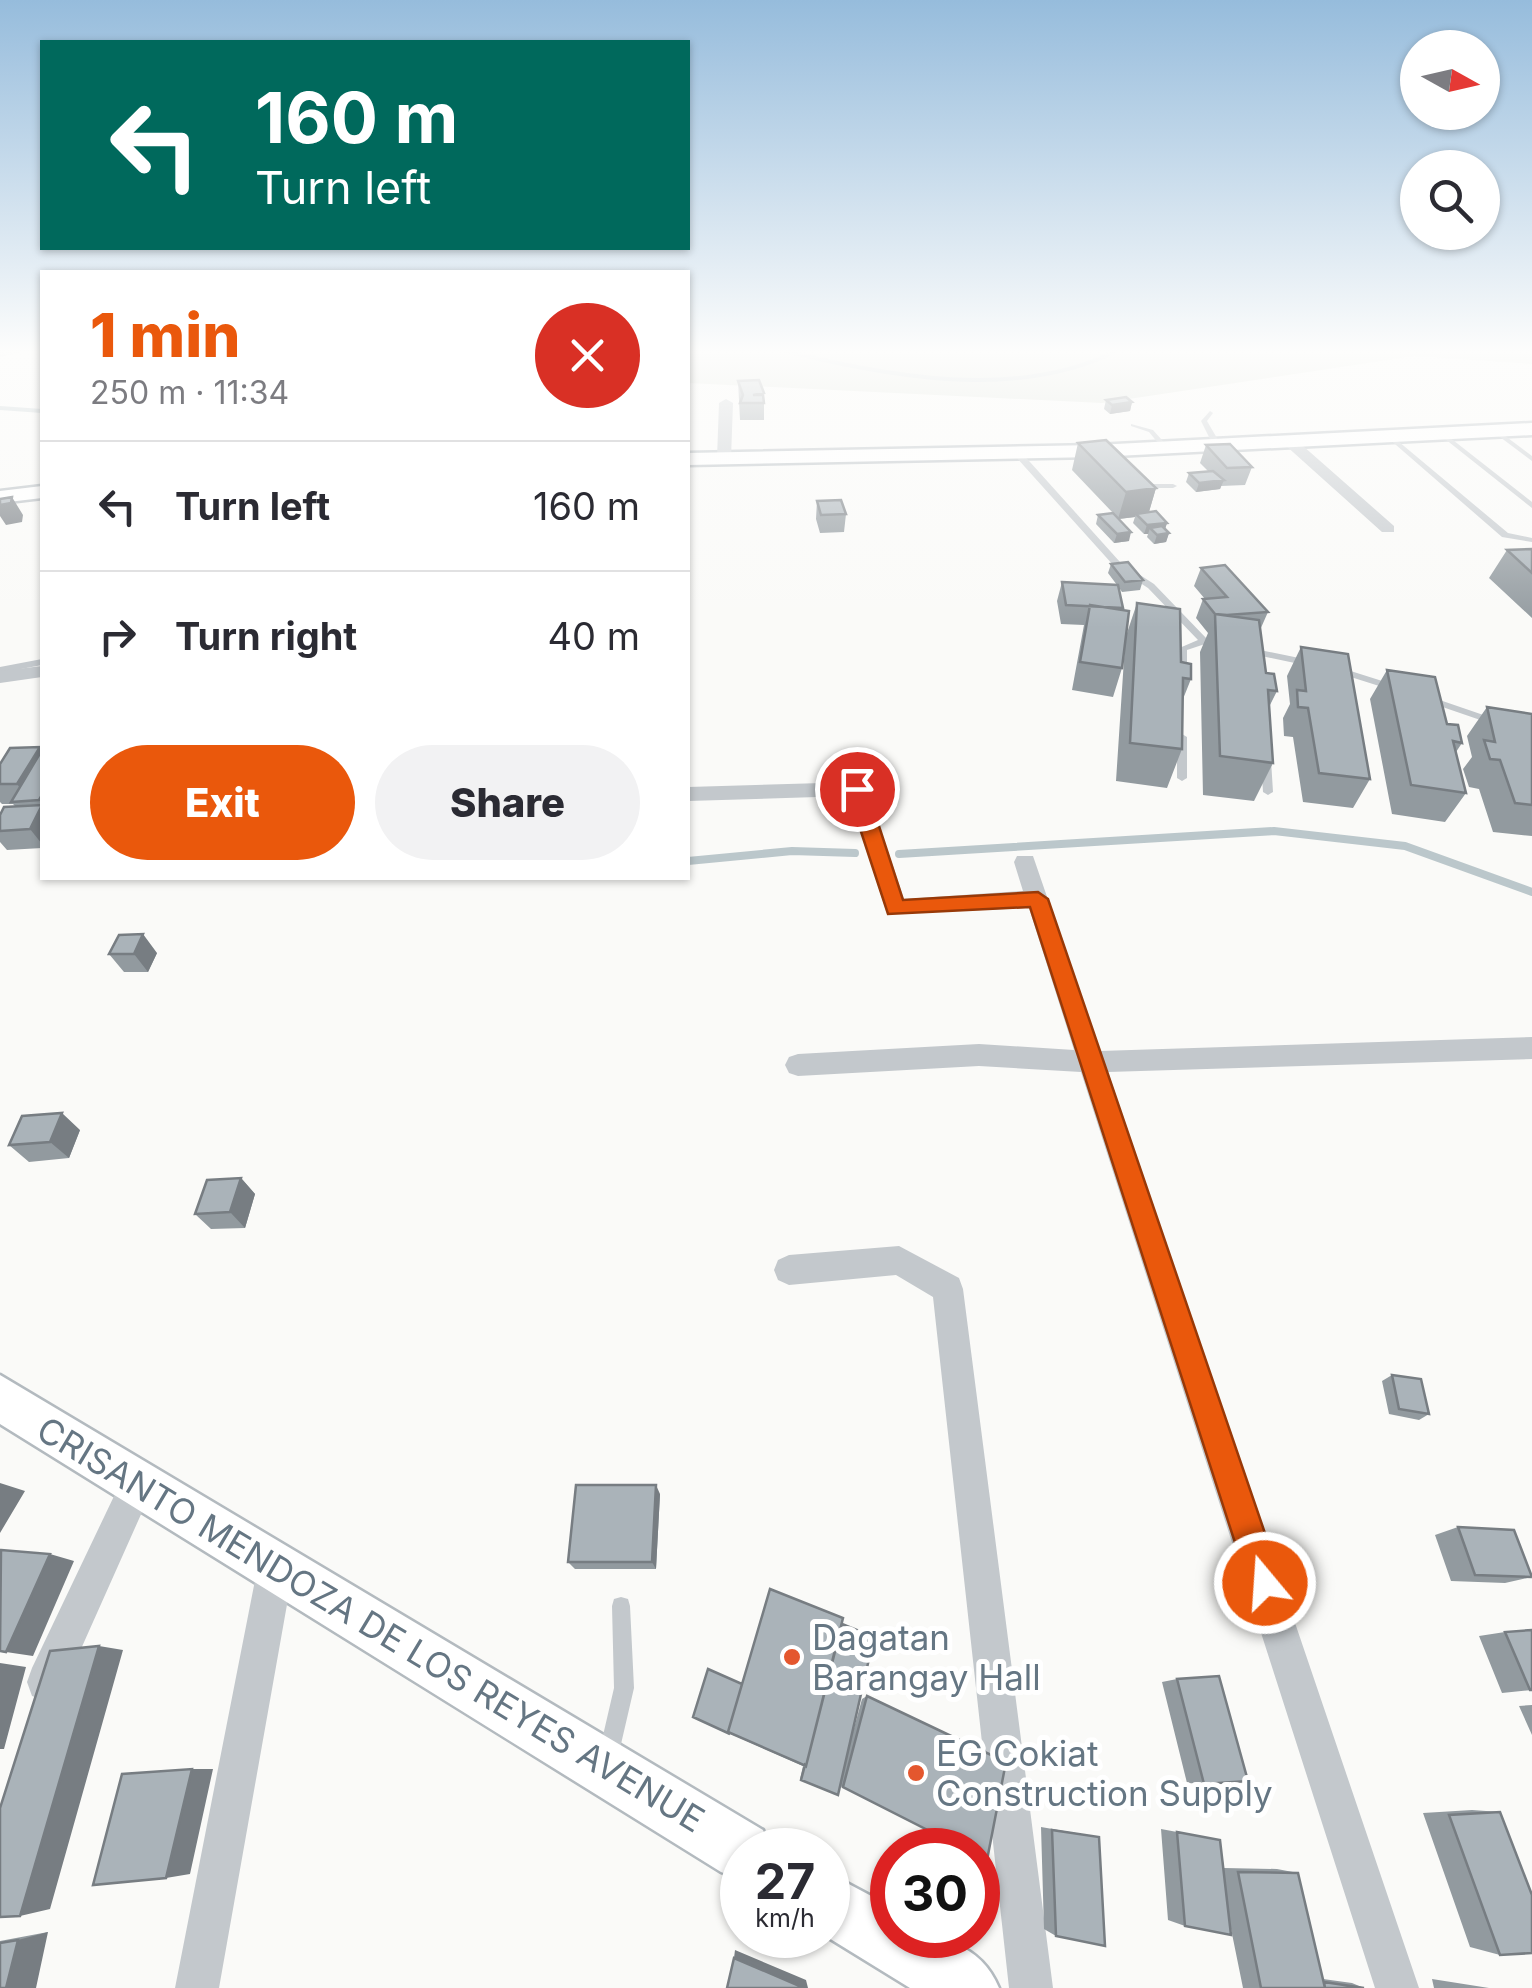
<!DOCTYPE html>
<html lang="en">
<head>
<meta charset="utf-8">
<style>
  :root { --surface:#fff; --page:#f2f2f3; --text:#2b2b33; --muted:#7c7c81; --line:#e1e1e2; --accent:#ea580c }
  body { margin:0; font-family:Inter,sans-serif; background:var(--page); color:var(--text); height:100vh; display:flex; flex-direction:column; font-size:38px; white-space:nowrap }
  * { box-sizing:border-box; margin:0 }
  p { font-size:32px; color:var(--muted) }
  .icon { flex:none; width:55px; height:55px; fill:none; stroke:currentColor; stroke-width:2; stroke-linecap:round; stroke-linejoin:round }
  .map { position:relative; flex:1; overflow:hidden }
  .drawer { position:absolute; left:40px; top:270px; width:650px; height:610px; display:flex; flex-direction:column; background:var(--surface); border-radius:0px; box-shadow:0 2px 8px #0004 }
  .drawer>* { flex:none }
  .banner { position:absolute; left:40px; top:40px; width:650px; height:210px; border-radius:0px; box-shadow:0 2px 8px #0004; background:#00695c; color:#fff; overflow:hidden }
  .needle { width:65px; rotate:98deg }
  .tools { position:absolute; left:1400px; top:30px; display:grid; gap:20px }
  .tools a { display:grid; place-items:center; width:100px; height:100px; border-radius:50%; background:var(--surface); box-shadow:0 2px 8px #0004; font-size:50px }
  .speed { position:absolute; left:720px; top:1828px; display:flex; gap:20px; font-size:50px; font-weight:700; text-align:center }
  .speed>* { display:grid; place-content:center; width:130px; height:130px; border-radius:50%; background:var(--surface); box-shadow:0 2px 8px #0004; line-height:1 }
  .speed small { font-size:25px; font-weight:400 }
  .speed .limit { border:15px solid #d22; background:#fff; color:#111 }
  .pin { position:absolute; display:grid; place-items:center; width:85px; height:85px; color:#fff; margin:-42px; border:5px solid #fff; border-radius:50%; box-shadow:0 2px 10px #0007 }
  .me { position:absolute; width:110px; margin:-55px; rotate:342deg; stroke-linejoin:round; filter:drop-shadow(0 0 8px #0008) }
  .turn { display:flex; align-items:center; gap:35px; height:210px; padding:0 50px; font-size:45px }
  .turn .icon { width:130px; height:130px; stroke-width:2.5 }
  .turn b { display:block; font-size:70px; line-height:85px }
  .round { display:grid; place-items:center; flex:none; width:105px; height:105px; border-radius:52px; background:var(--page) }
  .summary { display:flex; align-items:center; justify-content:space-between; height:170px; padding:0 50px }
  h1 { font-size:60px; font-weight:800; line-height:75px; color:var(--accent) }
  .action { display:flex; gap:20px; margin-top:auto; padding:20px 50px }
  .action a { flex:1; height:115px; border-radius:60px; background:var(--accent); color:#fff; font-size:40px; font-weight:800; line-height:115px; text-align:center }
  .action a+a { background:var(--page); color:var(--text) }
  ul { padding:0; list-style:none }
  li { display:flex; align-items:center; gap:30px; height:130px; padding:0 50px; border-top:2px solid var(--line) }
  li div { flex:1 }
  li b { display:block; font-size:38px }
  li em { font-style:normal }
  .map>svg:first-child { display:block }
  .green { fill:#dadfd7 }
  .lines { fill:none; stroke-linecap:round; stroke-linejoin:round }
  .stream-far1 { stroke:#bbc7cb; stroke-width:4 }
  .stream { stroke:#bbc7cb; stroke-width:8 }
  .secondary-casing { stroke:#b3babf; stroke-width:5 }
  .lane { fill:#c3c8cc; fill-rule:evenodd }
  .street { fill:#c3c8cc; fill-rule:evenodd }
  .secondary { fill:#fff; fill-rule:evenodd }
  .wall { fill:#929a9f }
  .shaded-wall { fill:#777d82 }
  .building { fill:#aab3b9; stroke:#777d82; stroke-width:2.5 }
  .route { fill:#ea580c; stroke:#983908; stroke-width:2.5 }
  .poi-dot { fill:#e4572e; stroke:#fff; stroke-width:4 }
  .labels { text-anchor:middle; dominant-baseline:central; stroke-width:10; stroke-linejoin:round; paint-order:stroke }
  .near-street-label { font-size:35px; fill:#657683; stroke:#fff }
  .near-poi-label { font-size:35px; fill:#657683; stroke:#fff; text-anchor:start }
</style>
</head>
<body>
<div class="map">
<svg width="1532" height="1988" viewBox="0 0 1532 1988">
  <rect width="100%" height="100%" fill="#fafaf8"/>
  <path class="green" d="M 688,350 L 1532,350 L 1532,364 L 1414,356 L 1102,403 L 688,383 Z"/>
  <g class="lines">
    <path class="stream-far1" d="M 781,350 C 887,376 1017,402 1118,350
      M 0,408 L 42,411"/>
    <path class="stream" d="M 899,854 L 1274,831 L 1405,846 L 1532,892
      M 688,861 L 792,851 L 855,853"/>
    <defs>
      <path id="secondary" d="M 1532,423 L 1532,435 L 1096,457 L 688,465 L 688,453 L 1096,445 Z
        M 42,486 L 42,498 L 0,503 L 0,491 Z
        M 0,1375 L 763,1830 L 771,1850 L 742,1850 L 742,1880 L 721,1872 L 0,1424 Z
        M 828,1873 L 892,1907 L 892,1935 C 938,1935 980,1942 999,1988 L 910,1988 L 824,1935 L 828,1935 Z"/>
    </defs>
    <use href="#secondary" class="secondary-casing"/>
    <path class="lane" d="M 1210,411 L 1213,413 L 1207,421 L 1221,445 L 1217,447 L 1213,445 L 1201,421 Z
      M 1131,424 L 1153,430 L 1169,448 L 1163,449 L 1149,432 L 1131,426 Z
      M 1492,429 L 1496,429 L 1532,456 L 1532,461 L 1492,431 Z
      M 1440,433 L 1444,433 L 1532,502 L 1532,508 L 1440,435 Z
      M 1388,436 L 1392,436 L 1508,533 L 1532,538 L 1532,542 L 1502,537 L 1388,438 Z
      M 1015,452 L 1021,452 L 1120,562 L 1154,584 L 1207,639 L 1224,643 L 1224,647 L 1205,644 L 1187,650 L 1187,677 L 1182,680 L 1179,679 L 1177,649 L 1198,640 L 1148,588 L 1114,566 L 1015,456 Z
      M 1136,484 L 1173,484 L 1177,486 L 1173,488 L 1136,488 Z
      M 1250,648 L 1309,660 L 1314,663 L 1309,666 L 1247,653 L 1245,651 Z
      M 42,659 L 42,665 L 0,673 L 0,667 Z
      M 1338,667 L 1398,686 L 1400,688 L 1395,691 L 1335,672 L 1335,668 Z
      M 1428,696 L 1498,720 L 1500,722 L 1498,724 L 1492,724 L 1425,701 L 1425,697 Z
      M 1182,734 L 1187,737 L 1187,778 L 1182,781 L 1177,778 L 1177,737 Z
      M 1266,757 L 1271,760 L 1273,792 L 1268,795 L 1263,792 L 1261,760 Z
      M 621,1597 L 628,1599 L 630,1606 L 634,1688 L 618,1757 L 615,1764 L 608,1767 L 601,1764 L 598,1757 L 614,1688 L 612,1606 L 614,1599 Z"/>
    <path class="street" d="M 0,350 L 30,350 L 0,357 Z
      M 726,399 L 733,403 L 731,458 L 724,462 L 717,458 L 719,403 Z
      M 1284,438 L 1294,438 L 1394,526 L 1394,532 L 1382,532 L 1284,444 Z
      M 42,666 L 42,677 L 0,683 L 0,671 Z
      M 857,782 L 867,789 L 904,899 L 1023,891 L 1014,862 L 1017,856 L 1033,856 L 1100,1051 L 1532,1037 L 1532,1059 L 1108,1072 L 1419,1988 L 1375,1988 L 1081,1072 L 979,1066 L 798,1076 L 789,1073 L 785,1065 L 789,1057 L 798,1054 L 979,1044 L 1074,1050 L 1029,908 L 887,914 L 849,796 L 688,801 L 688,787 Z
      M 899,1246 L 959,1278 L 963,1289 L 1053,1988 L 1009,1988 L 933,1297 L 896,1275 L 789,1285 L 778,1280 L 774,1270 L 778,1260 L 789,1255 Z
      M 138,1466 L 150,1471 L 155,1483 L 60,1696 L 46,1701 L 32,1696 L 27,1682 L 32,1668 L 126,1471 Z
      M 276,1547 L 289,1552 L 294,1565 L 219,1988 L 175,1988 L 258,1565 L 263,1552 Z"/>
    <use href="#secondary" class="secondary"/>
  </g>
  <path class="wall" d="M 738,381 L 764,393 L 764,420 L 740,420 Z
    M 1106,400 L 1132,402 L 1130,411 L 1110,414 L 1104,409 Z
    M 1078,443 L 1156,488 L 1149,512 L 1167,523 L 1165,529 L 1169,533 L 1166,542 L 1154,544 L 1147,537 L 1148,534 L 1144,534 L 1133,523 L 1135,517 L 1119,519 L 1129,541 L 1114,543 L 1096,524 L 1098,515 L 1113,513 L 1072,470 Z
    M 1206,445 L 1252,467 L 1245,485 L 1221,486 L 1220,489 L 1196,492 L 1186,482 L 1189,473 L 1208,471 L 1200,463 Z
    M 817,501 L 846,514 L 844,532 L 820,533 L 816,519 Z
    M 1532,549 L 1532,618 L 1489,578 L 1507,550 Z
    M 1111,564 L 1143,580 L 1140,590 L 1122,592 L 1118,586 L 1123,608 L 1125,639 L 1137,603 L 1181,662 L 1191,679 L 1183,699 L 1182,749 L 1167,788 L 1116,781 L 1125,644 L 1122,668 L 1113,697 L 1072,690 L 1084,625 L 1061,624 L 1057,601 L 1062,582 L 1117,585 L 1108,573 Z
    M 1201,568 L 1268,612 L 1260,630 L 1266,673 L 1277,691 L 1269,707 L 1273,763 L 1254,801 L 1203,795 L 1200,652 L 1208,633 L 1196,618 L 1203,599 L 1205,599 L 1194,586 Z
    M 1301,647 L 1370,779 L 1353,808 L 1303,802 L 1293,737 L 1284,736 L 1283,718 L 1290,704 L 1287,676 Z
    M 1387,670 L 1447,724 L 1462,743 L 1456,752 L 1466,793 L 1445,822 L 1392,814 L 1370,699 Z
    M 1487,707 L 1532,714 L 1532,836 L 1493,832 L 1479,789 L 1469,787 L 1463,769 L 1472,757 L 1467,736 Z
    M 42,750 L 42,848 L 7,850 L 0,842 L 0,815 L 15,806 L 13,804 L 2,804 L 0,802 L 0,764 Z
    M 157,953 L 148,972 L 124,972 L 109,954 Z
    M 80,1130 L 69,1158 L 29,1162 L 9,1145 Z
    M 241,1178 L 255,1194 L 245,1228 L 211,1229 L 195,1214 Z
    M 1392,1375 L 1429,1414 L 1419,1420 L 1389,1414 L 1382,1381 Z
    M 660,1494 L 656,1569 L 575,1569 L 568,1562 Z
    M 1458,1527 L 1532,1577 L 1505,1583 L 1451,1581 L 1435,1535 Z
    M 842,1624 L 848,1750 L 862,1699 L 867,1696 L 966,1850 L 840,1786 L 801,1780 L 800,1779 L 803,1766 L 693,1717 L 742,1684 Z
    M 1505,1632 L 1532,1690 L 1502,1693 L 1479,1636 Z
    M 1177,1679 L 1204,1784 L 1187,1783 L 1162,1682 Z
    M 1532,1705 L 1532,1735 L 1519,1706 Z
    M 1472,1810 L 1500,1812 L 1500,1955 L 1470,1947 L 1423,1813 Z
    M 1041,1827 L 1099,1837 L 1056,1936 L 1044,1929 Z
    M 1161,1829 L 1220,1840 L 1224,1868 L 1277,1869 L 1298,1873 L 1323,1979 L 1352,1983 L 1364,1988 L 1243,1988 L 1229,1919 L 1185,1926 L 1168,1920 Z
    M 48,1932 L 0,1988 L 0,1941 Z
    M 1432,1979 L 1489,1988 L 1490,1988 L 1434,1988 Z"/>
  <path class="shaded-wall" d="M 1132,402 L 1130,411 L 1110,414 L 1112,405 Z
    M 1224,480 L 1220,489 L 1196,492 L 1199,483 Z
    M 1156,488 L 1148,515 L 1136,514 L 1135,517 L 1118,519 L 1126,492 Z
    M 12,497 L 23,515 L 22,522 L 6,525 L 0,516 L 0,505 Z
    M 1167,523 L 1164,532 L 1150,528 L 1148,534 L 1144,534 L 1147,525 Z
    M 1131,532 L 1129,541 L 1114,543 L 1117,534 Z
    M 1169,533 L 1166,542 L 1154,544 L 1157,535 Z
    M 40,747 L 42,751 L 30,801 L 17,784 Z
    M 42,805 L 42,844 L 30,829 Z
    M 143,934 L 157,953 L 148,972 L 134,954 Z
    M 62,1113 L 80,1130 L 69,1158 L 50,1142 Z
    M 241,1178 L 255,1194 L 245,1228 L 230,1212 Z
    M 0,1483 L 25,1491 L 0,1533 Z
    M 656,1485 L 660,1494 L 656,1569 L 652,1562 Z
    M 50,1554 L 74,1561 L 33,1656 L 6,1652 Z
    M 99,1646 L 123,1650 L 50,1909 L 20,1916 Z
    M 0,1663 L 26,1667 L 4,1749 L 0,1749 Z
    M 192,1769 L 213,1769 L 190,1874 L 166,1878 Z
    M 48,1932 L 36,1988 L 6,1988 L 18,1940 Z
    M 735,1950 L 806,1980 L 808,1988 L 804,1988 L 734,1958 Z"/>
  <path class="building" d="M 759,380 L 764,393 L 753,395 L 763,395 L 764,403 L 740,403 L 743,395 L 738,381 Z
    M 1126,397 L 1132,402 L 1112,405 L 1106,400 Z
    M 1106,440 L 1156,488 L 1126,492 L 1078,443 Z
    M 1230,444 L 1252,467 L 1227,468 L 1206,445 Z
    M 1213,471 L 1224,480 L 1199,483 L 1189,473 Z
    M 12,497 L 11,503 L 0,505 L 0,499 Z
    M 841,500 L 846,514 L 821,515 L 817,501 Z
    M 1156,511 L 1167,523 L 1147,525 L 1136,514 Z
    M 1113,513 L 1131,532 L 1117,534 L 1098,515 Z
    M 1162,526 L 1169,533 L 1157,535 L 1150,528 Z
    M 1532,549 L 1532,573 L 1507,550 Z
    M 1128,562 L 1143,580 L 1125,582 L 1111,564 Z
    M 1225,565 L 1268,612 L 1227,615 L 1215,614 L 1203,599 L 1227,597 L 1201,568 Z
    M 1062,582 L 1118,585 L 1123,608 L 1066,605 Z
    M 1137,603 L 1180,609 L 1181,662 L 1191,664 L 1191,679 L 1183,678 L 1182,749 L 1130,743 Z
    M 1090,605 L 1129,611 L 1122,668 L 1080,662 Z
    M 1215,614 L 1259,620 L 1266,673 L 1274,674 L 1277,691 L 1268,690 L 1273,763 L 1220,756 Z
    M 1301,647 L 1348,654 L 1370,779 L 1319,773 L 1308,708 L 1298,707 L 1297,690 L 1306,691 Z
    M 1387,670 L 1435,677 L 1447,724 L 1458,725 L 1462,743 L 1453,741 L 1466,793 L 1411,785 Z
    M 1487,707 L 1532,714 L 1532,805 L 1515,803 L 1500,760 L 1490,759 L 1484,740 L 1495,742 Z
    M 40,747 L 17,784 L 0,784 L 0,764 L 10,748 Z
    M 42,750 L 42,795 L 39,800 L 11,802 Z
    M 42,805 L 30,829 L 0,831 L 0,815 L 4,807 Z
    M 143,934 L 134,954 L 109,954 L 119,935 Z
    M 62,1113 L 50,1142 L 9,1145 L 22,1116 Z
    M 241,1178 L 230,1212 L 195,1214 L 207,1180 Z
    M 1392,1375 L 1421,1379 L 1429,1414 L 1399,1409 Z
    M 576,1485 L 656,1485 L 652,1562 L 568,1562 Z
    M 1458,1527 L 1514,1530 L 1532,1577 L 1475,1575 Z
    M 1,1550 L 50,1554 L 6,1652 L 0,1651 Z
    M 770,1589 L 843,1618 L 806,1766 L 728,1732 Z
    M 842,1624 L 874,1637 L 838,1795 L 801,1780 L 805,1765 L 806,1766 Z
    M 1532,1630 L 1532,1690 L 1530,1690 L 1505,1632 Z
    M 99,1646 L 20,1916 L 0,1917 L 0,1808 L 50,1651 Z
    M 708,1669 L 742,1684 L 728,1732 L 730,1734 L 693,1717 Z
    M 1219,1676 L 1248,1781 L 1204,1784 L 1177,1679 Z
    M 867,1696 L 1006,1762 L 987,1860 L 978,1855 L 978,1850 L 967,1850 L 843,1787 Z
    M 192,1769 L 166,1878 L 93,1885 L 122,1774 Z
    M 1500,1812 L 1532,1895 L 1532,1953 L 1500,1955 L 1449,1815 Z
    M 1052,1830 L 1099,1837 L 1105,1946 L 1056,1936 Z
    M 1177,1832 L 1220,1840 L 1231,1935 L 1185,1926 Z
    M 1238,1872 L 1298,1873 L 1325,1988 L 1261,1988 Z
    M 18,1940 L 6,1988 L 0,1988 L 0,1943 Z
    M 734,1958 L 804,1988 L 727,1988 Z
    M 1324,1982 L 1364,1988 L 1325,1988 Z"/>
  <linearGradient id="sky" x2="0" y2="1"><stop stop-color="#96bcdc"/><stop offset="0.56" stop-color="#fdfdfc"/><stop offset="1" stop-color="#fdfdfc" stop-opacity="0"/></linearGradient>
  <rect width="1532" height="628" fill="url(#sky)"/>
  <path class="route" d="M 857,783 L 867,789 L 903,900 L 1038,892 L 1048,899 L 1282,1583 L 1277,1595 L 1265,1599 L 1253,1595 L 1248,1583 L 1030,907 L 888,914 L 847,789 Z"/>
  <g class="poi-dot">
    <circle cx="792" cy="1657" r="10"/>
    <circle cx="916" cy="1773" r="10"/>
  </g>
  <g class="labels">
    <g class="near-street-label">
      <text transform="translate(371 1624) rotate(31)">CRISANTO MENDOZA DE LOS REYES AVENUE</text>
    </g>
    <g class="near-poi-label">
      <text x="812" y="1637">Dagatan<tspan x="812" dy="40">Barangay Hall</tspan></text>
      <text x="936" y="1753">EG Cokiat<tspan x="936" dy="40">Construction Supply</tspan></text>
    </g>
  </g>
</svg>
<div class="tools">
<a><svg class="needle" viewBox="-14 -14 28 28"><path d="M0-13l5 13h-10z" fill="#e53935"/><path d="M0 13l5-13h-10z" fill="#7c7c81"/></svg></a>
<a><svg class="icon" aria-label="search" viewBox="0 0 24 24"><circle cx="10" cy="10" r="6"/><path d="M15 15l6 6"/></svg></a>
</div>
<div class="speed"><div>27<small>km/h</small></div><div class="limit">30</div></div>
<div class="pin" style="left:857px;top:789px;background:#d93025"><svg class="icon" aria-label="arrive" viewBox="0 0 24 24"><path d="M6 21V4h12l-3 4 3 4H6"/></svg></div>
<svg class="me" style="left:1265px;top:1583px" viewBox="-20 -20 40 40"><circle r="17" fill="#ea580c" stroke="#fff" stroke-width="3"/><path d="M0-11L8 9 0 5-8 9z" fill="#fff"/></svg>
<div class="banner">
<div class="turn"><svg class="icon" aria-label="left" viewBox="0 0 24 24"><path d="M17 20v-9H6M10 6l-5 5 5 5"/></svg><div><b>160 m</b>Turn left</div></div>
</div>
<section class="drawer">
<div class="summary"><div><h1>1 min</h1><p>250 m · 11:34</p></div><a class="round" style="background:#d93025;color:#fff"><svg class="icon" aria-label="close" viewBox="0 0 24 24"><path d="M6 6l12 12M18 6L6 18"/></svg></a></div>
<ul>
<li><svg class="icon" aria-label="left" viewBox="0 0 24 24"><path d="M17 20v-9H6M10 6l-5 5 5 5"/></svg><div><b>Turn left</b></div><em>160 m</em></li>
<li><svg class="icon" aria-label="right" viewBox="0 0 24 24"><path d="M7 20v-9h11M14 6l5 5-5 5"/></svg><div><b>Turn right</b></div><em>40 m</em></li>
</ul>
<div class="action"><a>Exit</a><a>Share</a></div>
</section>
</div>
</body>
</html>
